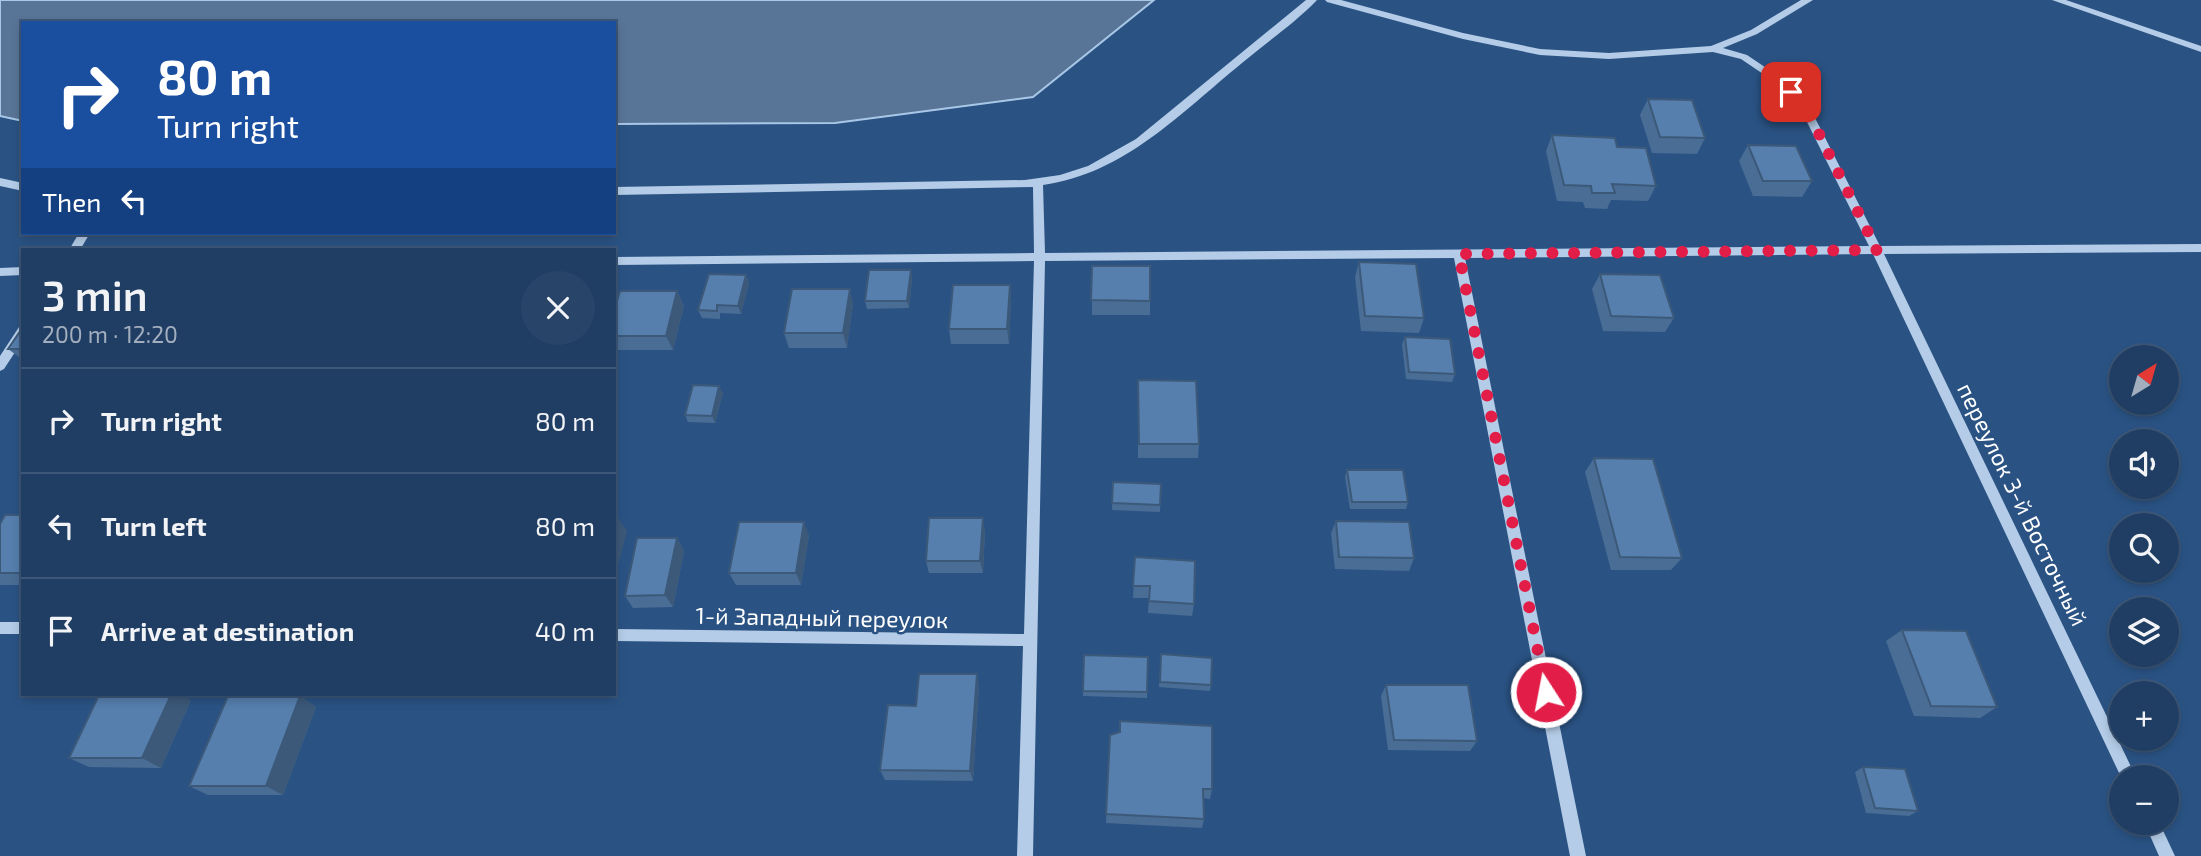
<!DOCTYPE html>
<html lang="en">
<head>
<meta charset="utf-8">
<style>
  :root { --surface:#203e63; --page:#284569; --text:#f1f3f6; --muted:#a2aebe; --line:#3d5778 }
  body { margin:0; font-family:"Exo 2",sans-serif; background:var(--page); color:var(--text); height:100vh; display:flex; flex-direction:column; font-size:26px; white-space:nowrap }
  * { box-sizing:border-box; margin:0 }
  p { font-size:23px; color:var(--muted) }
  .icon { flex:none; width:38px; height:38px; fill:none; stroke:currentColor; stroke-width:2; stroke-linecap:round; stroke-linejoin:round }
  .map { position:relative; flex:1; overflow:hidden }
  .details { position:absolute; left:21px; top:248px; width:595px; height:448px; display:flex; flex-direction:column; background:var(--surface); border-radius:0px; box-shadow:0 4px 10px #0003,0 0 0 2px var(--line) }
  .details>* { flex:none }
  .top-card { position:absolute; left:21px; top:21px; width:595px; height:214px; border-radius:0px; box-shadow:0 4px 10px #0003,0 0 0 2px var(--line); background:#1a4fa0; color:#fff; overflow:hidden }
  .needle { width:46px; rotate:37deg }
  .controls { position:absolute; left:2109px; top:345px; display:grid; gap:14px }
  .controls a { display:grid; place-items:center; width:70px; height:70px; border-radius:50%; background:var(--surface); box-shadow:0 4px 10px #0003,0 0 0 2px var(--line); font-size:35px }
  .pin { position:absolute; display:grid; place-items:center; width:60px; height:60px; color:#fff; margin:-30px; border-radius:14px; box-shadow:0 4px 10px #0006 }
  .me { position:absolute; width:77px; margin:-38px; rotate:349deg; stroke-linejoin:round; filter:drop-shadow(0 0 5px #0008) }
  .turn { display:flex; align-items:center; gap:24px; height:147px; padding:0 21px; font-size:32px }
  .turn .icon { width:91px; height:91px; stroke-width:2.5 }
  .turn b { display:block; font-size:49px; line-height:60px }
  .then { display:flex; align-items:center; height:66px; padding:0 21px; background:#0003; gap:14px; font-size:26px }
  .round { display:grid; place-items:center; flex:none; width:74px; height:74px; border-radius:37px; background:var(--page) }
  .head { display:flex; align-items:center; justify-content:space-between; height:119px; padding:0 21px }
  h1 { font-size:42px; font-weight:600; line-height:52px }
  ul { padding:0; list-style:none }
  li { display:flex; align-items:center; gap:21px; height:105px; padding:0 21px; border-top:2px solid var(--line) }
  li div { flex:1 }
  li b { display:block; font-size:26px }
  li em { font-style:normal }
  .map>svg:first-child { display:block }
  .water { fill:#587496; stroke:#a9c7e7; stroke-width:2 }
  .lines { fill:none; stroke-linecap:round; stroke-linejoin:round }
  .minor { fill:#b4cce7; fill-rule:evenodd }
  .wall { fill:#4a6d95 }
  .shaded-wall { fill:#3c5979 }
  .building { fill:#567fad; stroke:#3c5979; stroke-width:2 }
  .route { stroke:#e11d48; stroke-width:12; stroke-dasharray:0 21.6 }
  .labels { text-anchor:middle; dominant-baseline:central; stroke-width:5; stroke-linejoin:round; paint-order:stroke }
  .street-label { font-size:23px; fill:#fff; stroke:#2a5384 }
</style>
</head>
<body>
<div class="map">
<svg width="2201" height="856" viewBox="0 0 2201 856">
  <rect width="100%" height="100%" fill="#2a5384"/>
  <path class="water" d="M 0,0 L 1154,0 L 1033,97 L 835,123 L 614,124 L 614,23 L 23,23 L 23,121 L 0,116 Z"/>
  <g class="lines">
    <path class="minor" d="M 1306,0 L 1317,0 C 1295,23 1267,42 1242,63 C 1182,112 1124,174 1043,185 L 1045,253 L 1869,246 L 1805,118 L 1775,82 L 1741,59 L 1713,52 L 1609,59 L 1540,55 L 1463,39 L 1327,2 L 1325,0 L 1341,0 L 1463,33 L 1540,49 L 1609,53 L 1711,46 L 1751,30 L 1801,0 L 1813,0 L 1757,34 L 1723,48 L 1747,55 L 1781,78 L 1813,114 L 1880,246 L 2201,244 L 2201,252 L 1884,254 L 2136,777 L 2121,777 L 1873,254 L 1465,258 L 1586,856 L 1570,856 L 1454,258 L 1045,261 L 1033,856 L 1017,856 L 1023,646 L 614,641 L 614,629 L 1024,634 L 1034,261 L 614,265 L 614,257 L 1034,253 L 1033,187 L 614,195 L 614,187 L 1025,180 L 1060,175 L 1088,166 L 1136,139 Z
      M 2052,0 L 2066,0 L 2201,46 L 2201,52 Z
      M 0,178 L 23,183 L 23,191 L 0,186 Z
      M 79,233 L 90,233 L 80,250 L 69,250 Z
      M 23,267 L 23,275 L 0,276 L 0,268 Z
      M 23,326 L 23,340 L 4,369 L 0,371 L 0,356 L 19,327 Z
      M 0,622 L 23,622 L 23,634 L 0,634 Z
      M 2144,822 L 2159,822 L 2175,856 L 2159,856 Z"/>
  </g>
  <path class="wall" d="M 1648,99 L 1705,138 L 1697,154 L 1652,153 L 1640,115 Z
    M 1552,135 L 1617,147 L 1656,186 L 1648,201 L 1611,200 L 1607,209 L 1585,208 L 1583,202 L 1557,201 L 1546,151 Z
    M 1748,145 L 1812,181 L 1802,197 L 1753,196 L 1739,161 Z
    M 1359,262 L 1424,318 L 1419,333 L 1361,331 L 1355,277 Z
    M 1092,266 L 1150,301 L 1150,315 L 1092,315 Z
    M 1600,274 L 1674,318 L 1665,332 L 1603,331 L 1592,289 Z
    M 746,275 L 749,283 L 741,314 L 720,313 L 720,319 L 702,318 L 698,310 Z
    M 912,278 L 909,308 L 867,309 L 865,301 Z
    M 1010,285 L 1011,300 L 1009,344 L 951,344 L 949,329 Z
    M 677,291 L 684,306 L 673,350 L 615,350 L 614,311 Z
    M 853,304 L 847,348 L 789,348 L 784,333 Z
    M 23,327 L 23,360 L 8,349 Z
    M 1405,337 L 1455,374 L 1452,382 L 1406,379 L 1402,344 Z
    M 1138,380 L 1199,444 L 1198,458 L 1138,458 Z
    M 723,393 L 715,423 L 688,422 L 685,415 Z
    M 1594,458 L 1682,558 L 1671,570 L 1611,570 L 1585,472 Z
    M 1347,470 L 1408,502 L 1406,509 L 1350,509 L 1345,477 Z
    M 1113,482 L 1161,484 L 1160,512 L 1112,510 Z
    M 23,515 L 23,585 L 0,585 L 0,524 Z
    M 1336,521 L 1414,558 L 1409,571 L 1335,569 L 1331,533 Z
    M 985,531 L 983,573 L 929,573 L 926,561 Z
    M 809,535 L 801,585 L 736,585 L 729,573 Z
    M 677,538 L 684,551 L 673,607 L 633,608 L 625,596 Z
    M 1135,557 L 1194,604 L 1192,616 L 1148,613 L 1149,598 L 1133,598 Z
    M 1902,630 L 1997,707 L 1980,718 L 1914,716 L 1886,641 Z
    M 1161,654 L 1211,685 L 1210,691 L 1159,687 Z
    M 1084,655 L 1148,657 L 1147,698 L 1083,696 Z
    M 979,685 L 973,781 L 885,780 L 880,770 Z
    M 1386,685 L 1477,741 L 1470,751 L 1388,750 L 1381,696 Z
    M 300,696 L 316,707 L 283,795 L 208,795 L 189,786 Z
    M 191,700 L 161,768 L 89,767 L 69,758 Z
    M 1110,735 L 1212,789 L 1210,799 L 1203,798 L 1204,819 L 1202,828 L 1106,823 Z
    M 1863,767 L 1918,811 L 1909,816 L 1866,813 L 1855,772 Z"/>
  <path class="shaded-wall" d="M 911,270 L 912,278 L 909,308 L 907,301 Z
    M 746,275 L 749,283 L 741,314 L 738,306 Z
    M 1010,285 L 1011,300 L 1009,344 L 1007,329 Z
    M 850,289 L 853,304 L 847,348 L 843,333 Z
    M 677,291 L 684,306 L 673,350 L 666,336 Z
    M 719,386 L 723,393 L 715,423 L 712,416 Z
    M 618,518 L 627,531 L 614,581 L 614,533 Z
    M 983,518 L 985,531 L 983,573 L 980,561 Z
    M 804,522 L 809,535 L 801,585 L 796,573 Z
    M 677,538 L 684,551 L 673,607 L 665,595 Z
    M 977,674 L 979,685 L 973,781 L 970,771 Z
    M 171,695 L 182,695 L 191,700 L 161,768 L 142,758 Z
    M 300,696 L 316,707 L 283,795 L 266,786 Z"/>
  <path class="building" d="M 1648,99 L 1692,100 L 1705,138 L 1660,137 Z
    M 1552,135 L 1615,138 L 1617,147 L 1646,148 L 1656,186 L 1612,184 L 1615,193 L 1592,193 L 1591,186 L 1564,185 Z
    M 1748,145 L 1796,146 L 1812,181 L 1763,181 Z
    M 1359,262 L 1416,264 L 1424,318 L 1365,316 Z
    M 1092,266 L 1150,266 L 1150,301 L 1091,300 Z
    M 869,270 L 911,270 L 907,301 L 865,301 Z
    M 709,274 L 746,275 L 738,306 L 717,305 L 717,311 L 698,310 Z
    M 1600,274 L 1660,275 L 1674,318 L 1611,316 Z
    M 953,285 L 1010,285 L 1007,329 L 949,329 Z
    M 792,289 L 850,289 L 843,333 L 784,333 Z
    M 620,291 L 677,291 L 666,336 L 614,336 L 614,311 Z
    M 23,327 L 23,349 L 8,349 Z
    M 1405,337 L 1450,339 L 1455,374 L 1409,372 Z
    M 1138,380 L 1196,381 L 1199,444 L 1139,444 Z
    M 693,385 L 719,386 L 712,416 L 685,415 Z
    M 1594,458 L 1653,459 L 1682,558 L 1620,557 Z
    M 1347,470 L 1403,470 L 1408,502 L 1352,502 Z
    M 1113,482 L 1161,484 L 1160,505 L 1112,503 Z
    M 5,515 L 23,515 L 23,573 L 0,573 L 0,524 Z
    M 614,518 L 618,518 L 614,533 Z
    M 929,518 L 983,518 L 980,561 L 926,561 Z
    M 1336,521 L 1409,522 L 1414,558 L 1339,557 Z
    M 739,522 L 804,522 L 796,573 L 729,573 Z
    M 637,538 L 677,538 L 665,595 L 625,596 Z
    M 1135,557 L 1195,561 L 1194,604 L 1149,601 L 1150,586 L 1133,586 Z
    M 1902,630 L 1966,631 L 1997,707 L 1931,706 Z
    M 1161,654 L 1212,658 L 1211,685 L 1160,682 Z
    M 1084,655 L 1148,657 L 1147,692 L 1083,691 Z
    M 919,674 L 977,674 L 970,771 L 880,770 L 888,705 L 916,706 Z
    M 1386,685 L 1468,685 L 1477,741 L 1394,740 Z
    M 99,695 L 171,695 L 142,758 L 69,758 Z
    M 228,696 L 300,696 L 266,786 L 189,786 Z
    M 1120,721 L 1212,726 L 1212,789 L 1203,789 L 1204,819 L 1106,814 L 1110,735 L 1120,732 Z
    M 1863,767 L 1905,769 L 1918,811 L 1875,808 Z"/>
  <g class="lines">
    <path class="route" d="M 1546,692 L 1459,254 L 1877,250 L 1819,134 L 1791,92"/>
  </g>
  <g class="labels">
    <g class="street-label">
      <text transform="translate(2023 504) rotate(64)">переулок 3-й Восточный</text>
      <text transform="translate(822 617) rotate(1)">1-й Западный переулок</text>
    </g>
  </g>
</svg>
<div class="controls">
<a><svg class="needle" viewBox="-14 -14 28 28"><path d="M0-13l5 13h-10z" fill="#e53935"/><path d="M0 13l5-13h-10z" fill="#a2aebe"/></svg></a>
<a><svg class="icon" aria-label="sound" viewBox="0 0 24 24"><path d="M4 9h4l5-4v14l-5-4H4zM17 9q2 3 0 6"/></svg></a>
<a><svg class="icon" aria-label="search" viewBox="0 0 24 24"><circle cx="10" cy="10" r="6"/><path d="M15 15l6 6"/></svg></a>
<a><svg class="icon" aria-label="layers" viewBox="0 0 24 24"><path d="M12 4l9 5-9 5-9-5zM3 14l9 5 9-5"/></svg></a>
<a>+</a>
<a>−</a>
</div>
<div class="pin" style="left:1791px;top:92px;background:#d93025"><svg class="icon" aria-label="arrive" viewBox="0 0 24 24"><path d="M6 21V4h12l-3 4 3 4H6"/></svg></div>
<svg class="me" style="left:1546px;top:692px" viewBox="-20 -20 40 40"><circle r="17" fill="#e11d48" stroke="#fff" stroke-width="3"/><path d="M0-11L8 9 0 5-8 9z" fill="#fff"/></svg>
<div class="top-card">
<div class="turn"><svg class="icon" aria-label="right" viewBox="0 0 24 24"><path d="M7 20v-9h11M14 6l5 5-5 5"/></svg><div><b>80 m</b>Turn right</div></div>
<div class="then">Then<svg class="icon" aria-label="left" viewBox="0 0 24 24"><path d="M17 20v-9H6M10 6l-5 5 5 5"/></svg></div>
</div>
<section class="details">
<div class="head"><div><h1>3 min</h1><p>200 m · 12:20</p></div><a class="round"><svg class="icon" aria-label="close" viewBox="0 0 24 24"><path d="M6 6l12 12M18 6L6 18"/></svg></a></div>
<ul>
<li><svg class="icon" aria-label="right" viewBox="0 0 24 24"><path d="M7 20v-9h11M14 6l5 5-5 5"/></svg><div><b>Turn right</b></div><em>80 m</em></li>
<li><svg class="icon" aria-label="left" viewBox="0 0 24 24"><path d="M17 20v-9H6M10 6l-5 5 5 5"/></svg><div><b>Turn left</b></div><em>80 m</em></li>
<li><svg class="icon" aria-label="arrive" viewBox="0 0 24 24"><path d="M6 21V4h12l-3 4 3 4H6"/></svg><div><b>Arrive at destination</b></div><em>40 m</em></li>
</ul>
</section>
</div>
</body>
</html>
